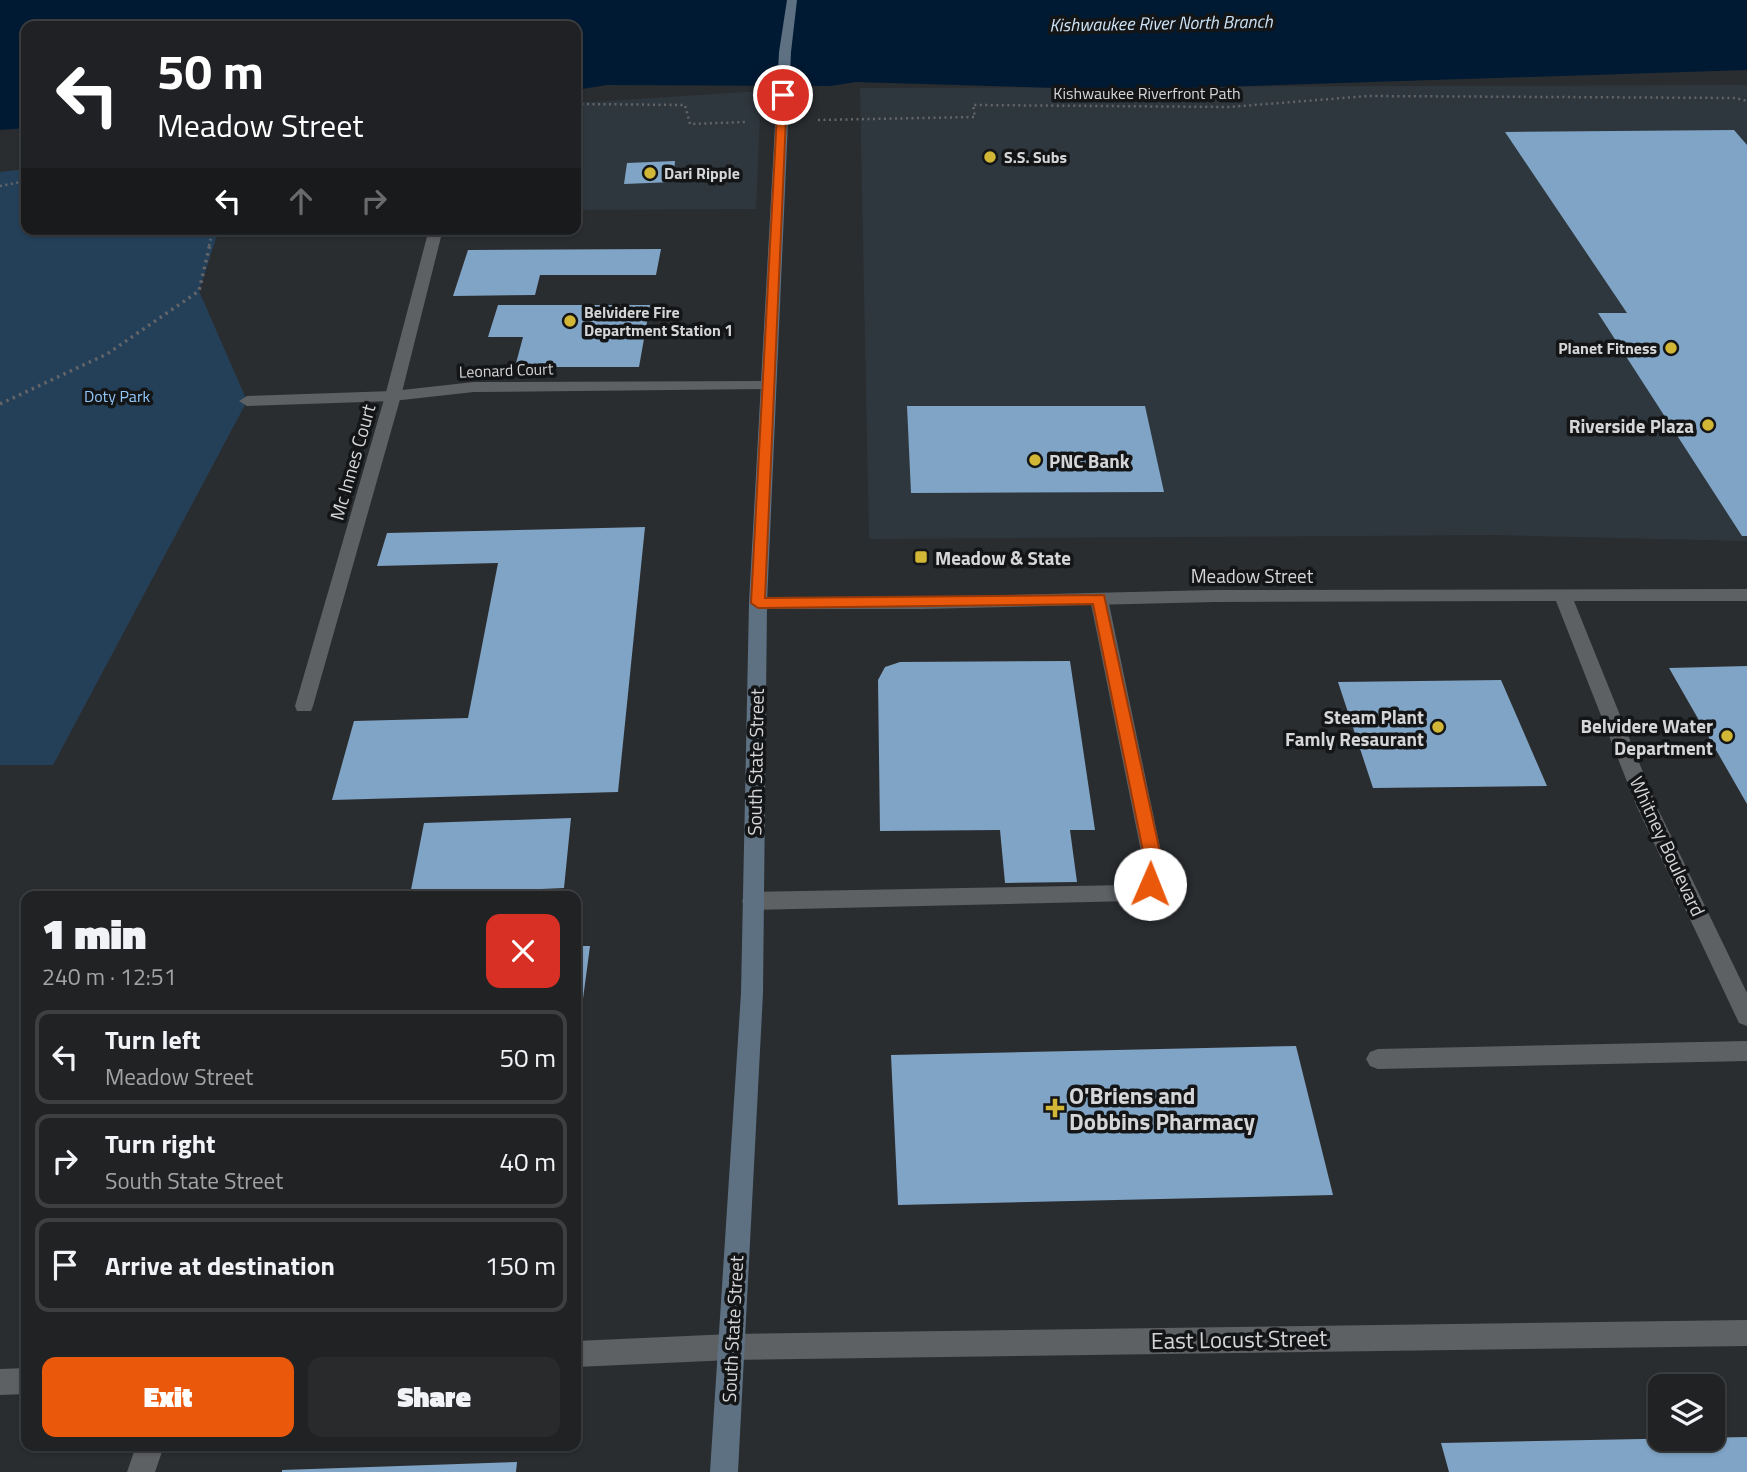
<!DOCTYPE html>
<html lang="en">
<head>
<meta charset="utf-8">
<style>
  :root { --surface:#202224; --page:#282a2c; --text:#f1f3f6; --muted:#a2a4a6; --line:#3d3f41; --accent:#ea580c }
  body { margin:0; font-family:"Titillium Web",sans-serif; background:var(--page); color:var(--text); height:100vh; display:flex; flex-direction:column; font-size:26px; white-space:nowrap }
  * { box-sizing:border-box; margin:0 }
  p { font-size:23px; color:var(--muted) }
  .icon { flex:none; width:38px; height:38px; fill:none; stroke:currentColor; stroke-width:2; stroke-linecap:round; stroke-linejoin:round }
  .map { position:relative; flex:1; overflow:hidden }
  .panel { position:absolute; left:21px; top:891px; width:560px; height:560px; display:flex; flex-direction:column; background:var(--surface); border-radius:14px; box-shadow:0 2px 5px #0004,0 0 0 2px var(--line) }
  .panel>* { flex:none }
  .hud { position:absolute; left:21px; top:21px; width:560px; height:214px; border-radius:14px; box-shadow:0 2px 5px #0004,0 0 0 2px var(--line); background:#202124; color:#fff; overflow:hidden }
  .fabs { position:absolute; left:1648px; top:1374px; display:grid; gap:14px }
  .fabs a { display:grid; place-items:center; width:77px; height:77px; border-radius:14px; background:var(--surface); box-shadow:0 2px 5px #0004,0 0 0 2px var(--line); font-size:35px }
  .pin { position:absolute; display:grid; place-items:center; width:60px; height:60px; color:#fff; margin:-30px; border:4px solid #fff; border-radius:50%; box-shadow:0 2px 7px #0007 }
  .me { position:absolute; width:77px; margin:-38px; rotate:1deg; stroke-linejoin:round; filter:drop-shadow(0 0 5px #0008) }
  .turn { display:flex; align-items:center; gap:24px; height:147px; padding:0 21px; font-size:32px }
  .turn .icon { width:91px; height:91px; stroke-width:2.5 }
  .turn b { display:block; font-size:49px; line-height:60px }
  .lanes { display:flex; align-items:center; height:66px; padding:0 21px; background:#0003; justify-content:center; gap:35px; direction:ltr }
  .lanes .off { opacity:.35 }
  .round { display:grid; place-items:center; flex:none; width:74px; height:74px; border-radius:14px; background:var(--page) }
  .head { display:flex; align-items:center; justify-content:space-between; height:119px; padding:0 21px }
  h1 { font-size:42px; font-weight:800; line-height:52px }
  .primary-button { display:flex; gap:14px; margin-top:auto; padding:14px 21px }
  .primary-button a { flex:1; height:80px; border-radius:14px; background:var(--accent); color:#fff; font-size:28px; font-weight:800; line-height:80px; text-align:center }
  .primary-button a+a { background:var(--page); color:var(--text) }
  ul { padding:0; list-style:none }
  li { display:flex; align-items:center; gap:21px; height:94px; margin:0 14px 10px; padding:0 7px; border:4px solid var(--line); border-radius:14px }
  li div { flex:1 }
  li b { display:block; font-size:26px }
  li em { font-style:normal }
  .map>svg:first-child { display:block }
  .built { fill:#2f373e }
  .green { fill:#244059 }
  .water { fill:#001a33 }
  .building { fill:#80a4c5 }
  .lines { fill:none; stroke-linecap:round; stroke-linejoin:round }
  .path-far1 { stroke:#636568; stroke-width:2.5; stroke-dasharray:2 3.5; stroke-linecap:butt }
  .path { stroke:#636568; stroke-width:3.5; stroke-dasharray:2.5 4.5; stroke-linecap:butt }
  .service { fill:#5e6164; fill-rule:evenodd }
  .minor { fill:#5e6164; fill-rule:evenodd }
  .tertiary { fill:#5e6164; fill-rule:evenodd }
  .secondary { fill:#5e7183; fill-rule:evenodd }
  .route { fill:#ea580c; stroke:#983908; stroke-width:2 }
  .poi-dot { fill:#d2b736; stroke:#141516; stroke-width:2.5 }
  .labels { text-anchor:middle; dominant-baseline:central; stroke-width:7; stroke-linejoin:round; paint-order:stroke }
  .far-street-label { font-size:16px; fill:#d5d6d8; stroke:#141516 }
  .far-poi-label { font-size:16px; font-weight:bold; fill:#d5d6d8; stroke:#141516; text-anchor:start }
  .far-park-label { font-size:16px; fill:#91c8fb; stroke:#141516 }
  .far-water-label { font-size:18px; font-style:italic; fill:#cce2f6; stroke:#141516 }
  .poi-label { font-size:19px; font-weight:bold; fill:#d5d6d8; stroke:#141516; text-anchor:end }
  .street-label { font-size:19px; fill:#d5d6d8; stroke:#141516 }
  .near-poi-label { font-size:23px; font-weight:bold; fill:#d5d6d8; stroke:#141516; text-anchor:start }
  .near-street-label { font-size:23px; fill:#d5d6d8; stroke:#141516 }
</style>
</head>
<body>
<div class="map">
<svg width="1747" height="1472" viewBox="0 0 1747 1472">
  <rect width="100%" height="100%" fill="#2a2d30"/>
  <path class="built" d="M 1747,85 L 1747,541 L 1495,535 L 869,539 L 860,88 Z
    M 761,91 L 756,209 L 576,210 L 576,103 Z"/>
  <path class="green" d="M 26,169 L 26,229 L 219,229 L 199,291 L 247,401 L 53,765 L 0,765 L 0,172 Z"/>
  <path class="water" d="M 0,0 L 1747,0 L 1747,70 L 1124,90 L 856,82 L 830,86 L 607,85 L 576,90 L 576,26 L 26,26 L 26,128 L 0,130 Z"/>
  <path class="building" d="M 1734,130 L 1747,145 L 1747,536 L 1742,536 L 1598,313 L 1627,313 L 1505,132 Z
    M 675,161 L 673,182 L 624,184 L 627,163 Z
    M 661,249 L 656,275 L 540,275 L 535,295 L 453,296 L 468,250 Z
    M 498,305 L 650,305 L 639,367 L 515,367 L 523,337 L 488,337 Z
    M 907,406 L 1145,406 L 1164,492 L 911,493 Z
    M 645,527 L 618,792 L 332,800 L 354,721 L 468,718 L 498,563 L 377,566 L 387,533 Z
    M 1070,661 L 1095,830 L 1070,830 L 1077,882 L 1005,883 L 1000,830 L 880,831 L 878,680 L 885,667 L 900,662 Z
    M 1747,666 L 1747,804 L 1669,668 Z
    M 1501,680 L 1547,786 L 1373,788 L 1338,682 Z
    M 571,818 L 564,888 L 410,895 L 424,823 Z
    M 576,946 L 590,946 L 577,1044 L 576,1044 Z
    M 1296,1046 L 1333,1195 L 898,1205 L 891,1055 Z
    M 1747,1437 L 1747,1472 L 1449,1472 L 1441,1443 Z
    M 517,1462 L 516,1472 L 282,1472 L 282,1470 Z"/>
  <g class="lines">
    <path class="path-far1" d="M 576,104 L 685,105 L 690,124 L 746,122
      M 818,120 L 975,117 L 973,105 L 1229,107 L 1368,96 L 1735,98 L 1747,101
      M 0,186 L 26,181
      M 209,246 L 213,229"/>
    <path class="path" d="M 0,404 L 107,354 L 199,291 L 210,244"/>
    <path class="service" d="M 429,229 L 443,229 L 401,396 L 313,706 L 311,711 L 297,711 L 295,706 L 385,396 Z
      M 1099,593 L 1108,599 L 1164,866 L 1157,890 L 1132,901 L 753,910 L 745,907 L 742,901 L 745,895 L 753,892 L 1129,885 L 1141,879 L 1144,866 L 1090,599 Z
      M 1747,1041 L 1747,1061 L 1378,1069 L 1370,1066 L 1366,1059 L 1370,1052 L 1378,1049 Z
      M 136,1446 L 164,1446 L 155,1472 L 127,1472 Z"/>
    <path class="minor" d="M 767,381 L 772,383 L 775,386 L 772,389 L 474,392 L 393,401 L 247,406 L 239,401 L 247,396 L 393,391 L 474,382 Z
      M 1747,589 L 1747,601 L 1574,601 L 1657,807 L 1747,993 L 1747,1026 L 1739,1023 L 1637,807 L 1556,601 L 1215,602 L 922,609 L 758,609 L 749,603 L 758,597 L 922,597 L 1215,590 Z"/>
    <path class="tertiary" d="M 1747,1320 L 1747,1346 L 731,1360 L 576,1367 L 576,1341 L 731,1334 Z
      M 26,1368 L 26,1394 L 0,1395 L 0,1369 Z"/>
    <path class="secondary" d="M 787,0 L 797,0 L 791,52 L 767,603 L 763,993 L 738,1472 L 710,1472 L 741,993 L 749,603 L 779,52 Z"/>
  </g>
  <path class="route" d="M 783,92 L 787,95 L 765,598 L 1104,595 L 1163,866 L 1156,888 L 1144,888 L 1142,884 L 1146,866 L 1093,604 L 758,608 L 751,603 L 778,95 Z"/>
  <g class="poi-dot">
    <circle cx="990" cy="157" r="7"/>
    <circle cx="650" cy="173" r="7"/>
    <circle cx="570" cy="321" r="7"/>
    <circle cx="1671" cy="348" r="7"/>
    <circle cx="1708" cy="425" r="7"/>
    <circle cx="1035" cy="460" r="7"/>
    <rect x="914" y="550" width="14" height="14" rx="3.5"/>
    <circle cx="1438" cy="727" r="7"/>
    <circle cx="1727" cy="736" r="7"/>
    <path d="M1051.5 1097.5h7v7h7v7h-7v7h-7v-7h-7v-7h7z"/>
  </g>
  <g class="labels">
    <g class="far-street-label">
      <text x="1147" y="93">Kishwaukee Riverfront Path</text>
      <text transform="translate(506 370) rotate(-2)">Leonard Court</text>
    </g>
    <g class="far-poi-label">
      <text x="1004" y="157">S.S. Subs</text>
      <text x="664" y="173">Dari Ripple</text>
      <text x="584" y="312">Belvidere Fire<tspan x="584" dy="18">Department Station 1</tspan></text>
      <text x="1657" y="348" text-anchor="end">Planet Fitness</text>
    </g>
    <g class="far-park-label">
      <text x="117" y="396">Doty Park</text>
    </g>
    <g class="far-water-label">
      <text transform="translate(1161 23) rotate(-1)">Kishwaukee River North Branch</text>
    </g>
    <g class="poi-label">
      <text x="1694" y="425">Riverside Plaza</text>
      <text x="1049" y="460" text-anchor="start">PNC Bank</text>
      <text x="935" y="557" text-anchor="start">Meadow &amp; State</text>
      <text x="1424" y="716">Steam Plant<tspan x="1424" dy="22">Famly Resaurant</tspan></text>
      <text x="1713" y="725">Belvidere Water<tspan x="1713" dy="22">Department</tspan></text>
    </g>
    <g class="street-label">
      <text transform="translate(352 462) rotate(-74)">Mc Innes Court</text>
      <text x="1252" y="575">Meadow Street</text>
      <text transform="translate(755 762) rotate(-89)">South State Street</text>
      <text transform="translate(1668 846) rotate(65)">Whitney Boulevard</text>
      <text transform="translate(732 1329) rotate(-87)">South State Street</text>
    </g>
    <g class="near-poi-label">
      <text x="1069" y="1095">O'Briens and<tspan x="1069" dy="26">Dobbins Pharmacy</tspan></text>
    </g>
    <g class="near-street-label">
      <text transform="translate(1239 1339) rotate(-1)">East Locust Street</text>
    </g>
  </g>
</svg>
<div class="fabs">
<a><svg class="icon" aria-label="layers" viewBox="0 0 24 24"><path d="M12 4l9 5-9 5-9-5zM3 14l9 5 9-5"/></svg></a>
</div>
<div class="pin" style="left:783px;top:95px;background:#d93025"><svg class="icon" aria-label="arrive" viewBox="0 0 24 24"><path d="M6 21V4h12l-3 4 3 4H6"/></svg></div>
<svg class="me" style="left:1150px;top:884px" viewBox="-20 -20 40 40"><circle r="19" fill="#fff"/><path d="M0-13L10 11 0 6-10 11z" fill="#ea580c"/></svg>
<div class="hud">
<div class="turn"><svg class="icon" aria-label="left" viewBox="0 0 24 24"><path d="M17 20v-9H6M10 6l-5 5 5 5"/></svg><div><b>50 m</b>Meadow Street</div></div>
<div class="lanes"><svg class="icon" aria-label="left" viewBox="0 0 24 24"><path d="M17 20v-9H6M10 6l-5 5 5 5"/></svg><svg class="icon off" aria-label="ahead" viewBox="0 0 24 24"><path d="M12 20V5M6 11l6-6 6 6"/></svg><svg class="icon off" aria-label="right" viewBox="0 0 24 24"><path d="M7 20v-9h11M14 6l5 5-5 5"/></svg></div>
</div>
<section class="panel">
<div class="head"><div><h1>1 min</h1><p>240 m · 12:51</p></div><a class="round" style="background:#d93025;color:#fff"><svg class="icon" aria-label="close" viewBox="0 0 24 24"><path d="M6 6l12 12M18 6L6 18"/></svg></a></div>
<ul>
<li><svg class="icon" aria-label="left" viewBox="0 0 24 24"><path d="M17 20v-9H6M10 6l-5 5 5 5"/></svg><div><b>Turn left</b><p>Meadow Street</p></div><em>50 m</em></li>
<li><svg class="icon" aria-label="right" viewBox="0 0 24 24"><path d="M7 20v-9h11M14 6l5 5-5 5"/></svg><div><b>Turn right</b><p>South State Street</p></div><em>40 m</em></li>
<li><svg class="icon" aria-label="arrive" viewBox="0 0 24 24"><path d="M6 21V4h12l-3 4 3 4H6"/></svg><div><b>Arrive at destination</b></div><em>150 m</em></li>
</ul>
<div class="primary-button"><a>Exit</a><a>Share</a></div>
</section>
</div>
</body>
</html>
